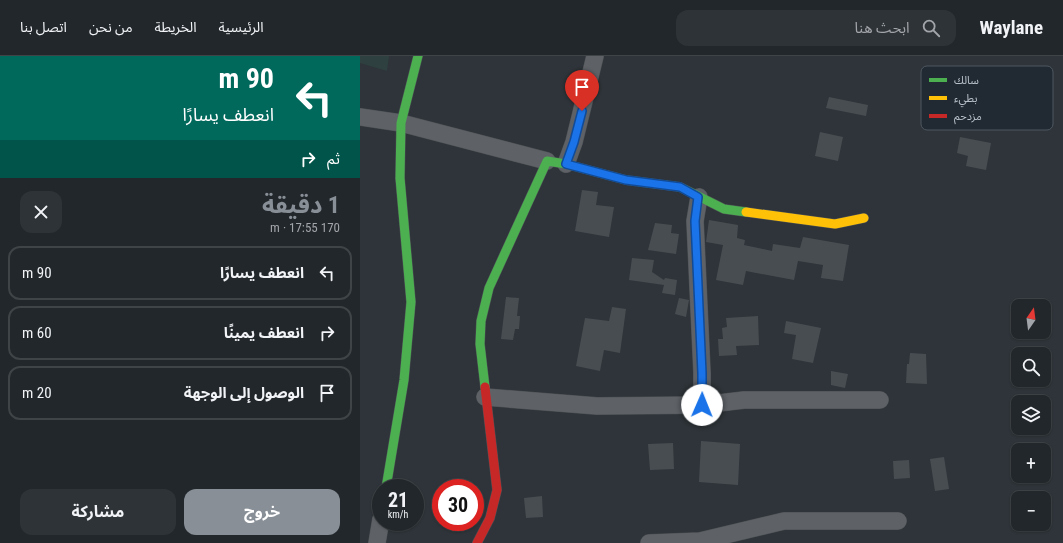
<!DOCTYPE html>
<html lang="ar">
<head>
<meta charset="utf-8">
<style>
  :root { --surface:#22272b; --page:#2e3337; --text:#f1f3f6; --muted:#a2a5a9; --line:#3f4447; --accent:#888f97 }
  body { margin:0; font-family:"Roboto Condensed","Noto Sans Arabic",sans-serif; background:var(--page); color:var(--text); direction:rtl; height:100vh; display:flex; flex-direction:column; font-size:15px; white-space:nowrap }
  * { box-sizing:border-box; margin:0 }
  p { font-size:13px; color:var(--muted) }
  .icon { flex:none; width:22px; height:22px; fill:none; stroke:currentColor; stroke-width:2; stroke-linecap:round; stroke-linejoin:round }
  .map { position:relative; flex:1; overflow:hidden; direction:ltr }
  .drawer { display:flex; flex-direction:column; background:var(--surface); width:360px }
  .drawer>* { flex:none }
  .hud { background:#00695c; color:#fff; overflow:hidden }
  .needle { width:26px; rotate:14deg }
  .fabs { position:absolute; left:651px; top:243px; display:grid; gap:8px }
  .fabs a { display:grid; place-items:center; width:40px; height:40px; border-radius:8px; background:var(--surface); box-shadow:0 1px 3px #0004,0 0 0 1px var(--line); font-size:20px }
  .speed { position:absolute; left:12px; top:423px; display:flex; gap:8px; font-size:20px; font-weight:700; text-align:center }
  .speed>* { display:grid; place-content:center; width:52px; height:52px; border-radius:50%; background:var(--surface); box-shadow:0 1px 3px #0004,0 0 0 1px var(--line); line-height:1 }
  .speed small { font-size:10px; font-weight:400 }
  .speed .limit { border:6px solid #d22; background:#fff; color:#111 }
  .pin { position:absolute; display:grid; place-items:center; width:34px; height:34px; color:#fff; margin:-41px -17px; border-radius:50% 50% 50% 0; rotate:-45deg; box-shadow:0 0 4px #0007 }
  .pin .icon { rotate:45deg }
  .me { position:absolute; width:44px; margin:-22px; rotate:1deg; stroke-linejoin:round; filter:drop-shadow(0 0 3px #0008) }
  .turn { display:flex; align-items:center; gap:14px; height:84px; padding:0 20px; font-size:18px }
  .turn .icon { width:52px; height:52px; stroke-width:2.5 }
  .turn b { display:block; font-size:28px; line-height:34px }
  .then { display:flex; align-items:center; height:38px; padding:0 20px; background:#0003; gap:8px; font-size:15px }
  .round { display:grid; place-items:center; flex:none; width:42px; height:42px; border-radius:12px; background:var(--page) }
  .summary { display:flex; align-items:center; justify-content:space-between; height:68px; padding:0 20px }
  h1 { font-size:24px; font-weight:700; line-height:30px; color:var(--accent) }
  .button { display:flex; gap:8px; margin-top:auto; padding:8px 20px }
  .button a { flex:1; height:46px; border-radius:12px; background:var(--accent); color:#fff; font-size:16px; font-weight:700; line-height:46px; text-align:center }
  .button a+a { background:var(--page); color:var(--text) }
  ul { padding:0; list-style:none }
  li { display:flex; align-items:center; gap:12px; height:54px; margin:0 8px 6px; padding:0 12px; border:2px solid var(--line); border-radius:12px }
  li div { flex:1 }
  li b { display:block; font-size:15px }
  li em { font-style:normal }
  header { display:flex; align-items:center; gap:24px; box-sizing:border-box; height:56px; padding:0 20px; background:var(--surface); border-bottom:1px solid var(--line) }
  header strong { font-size:19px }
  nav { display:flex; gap:22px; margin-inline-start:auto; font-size:14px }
  .search { width:280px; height:36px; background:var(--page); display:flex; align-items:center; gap:10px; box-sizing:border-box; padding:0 14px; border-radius:12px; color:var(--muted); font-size:15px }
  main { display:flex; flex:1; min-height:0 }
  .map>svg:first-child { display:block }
  .green { fill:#2e4040 }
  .building { fill:#484d52 }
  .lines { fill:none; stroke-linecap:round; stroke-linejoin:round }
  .street-casing { stroke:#4c5054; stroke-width:18 }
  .fast-casing { stroke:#4c5054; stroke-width:10 }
  .slow-casing { stroke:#4c5054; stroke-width:10 }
  .jam-casing { stroke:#4c5054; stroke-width:10 }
  .street { stroke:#5e6267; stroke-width:17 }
  .fast { stroke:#4caf50; stroke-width:9 }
  .slow { stroke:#ffc107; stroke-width:9 }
  .jam { stroke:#c62828; stroke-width:9 }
  .route-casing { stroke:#114b97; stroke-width:10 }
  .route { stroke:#1a73e8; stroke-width:7 }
  .key { fill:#212a33; stroke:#4f5760; stroke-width:1 }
  .key-label { font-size:11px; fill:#b9c0c9 }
</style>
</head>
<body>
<header>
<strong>Waylane</strong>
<div class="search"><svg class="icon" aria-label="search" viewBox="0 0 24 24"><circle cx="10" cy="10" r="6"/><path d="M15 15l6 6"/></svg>ابحث هنا</div>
<nav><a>الرئيسية</a><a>الخريطة</a><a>من نحن</a><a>اتصل بنا</a></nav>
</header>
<main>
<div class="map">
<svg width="703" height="487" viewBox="0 0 703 487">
  <rect width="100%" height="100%" fill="#2e3439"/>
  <path class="green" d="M 0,0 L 29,0 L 27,15 L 0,7 Z"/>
  <path class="building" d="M 469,41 L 508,49 L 506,60 L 466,52 Z
    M 460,76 L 483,81 L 478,105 L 455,100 Z
    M 600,81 L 631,87 L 626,114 L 606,110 L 608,100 L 597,97 Z
    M 222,134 L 238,136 L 236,149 L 254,151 L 249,181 L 215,175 Z
    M 349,164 L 378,169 L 377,182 L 385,184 L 384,189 L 412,195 L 413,188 L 440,192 L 443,181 L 489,189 L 483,225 L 461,222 L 463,209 L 438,205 L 434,224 L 386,215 L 383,229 L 356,224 L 363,189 L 346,186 Z
    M 295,167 L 312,169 L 311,177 L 319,178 L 316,198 L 288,194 Z
    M 272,202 L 294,204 L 292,216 L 304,224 L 305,222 L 317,224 L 315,239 L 302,237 L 304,229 L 269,224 Z
    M 146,241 L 159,242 L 157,260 L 160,260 L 159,273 L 155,273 L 153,284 L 141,283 Z
    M 319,242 L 329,244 L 326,261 L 315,258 Z
    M 252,251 L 266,253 L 260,297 L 244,294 L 240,315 L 216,310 L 225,262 L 249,265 Z
    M 398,260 L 399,289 L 376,290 L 377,299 L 359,300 L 358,283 L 363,283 L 362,272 L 367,271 L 366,262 Z
    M 426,265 L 461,272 L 453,307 L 432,303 L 436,279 L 424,277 Z
    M 550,297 L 566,298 L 567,328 L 546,327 L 547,308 L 549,308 Z
    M 471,315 L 488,318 L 485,332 L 471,329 Z
    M 341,385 L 380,388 L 378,429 L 339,426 Z
    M 313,387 L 314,413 L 290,414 L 288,388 Z
    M 584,401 L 589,433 L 575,435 L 570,403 Z
    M 549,404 L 550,422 L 534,423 L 533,405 Z
    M 182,440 L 183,461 L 166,462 L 164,442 Z"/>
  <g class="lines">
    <defs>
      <path id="street" d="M 0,61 L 41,67 L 187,105
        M 206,108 L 214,86 L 235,0
        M 339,141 L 335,165 L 342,317 L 342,349
        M 125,341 L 237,350 L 342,349 L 384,344 L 520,344
        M 17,487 L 21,463
        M 289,487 L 340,485 L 424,465 L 538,465"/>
      <path id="fast" d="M 125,331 L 120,288 L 121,265 L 129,232 L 187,105 L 206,108 L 266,124 L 320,131 L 364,153 L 386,156
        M 26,432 L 44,324 L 51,246 L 40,122 L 41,67 L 58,0"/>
      <path id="slow" d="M 386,156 L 475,168 L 504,162"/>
      <path id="jam" d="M 117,487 L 130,462 L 137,434 L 125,331"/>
    </defs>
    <use href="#street" class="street-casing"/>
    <use href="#fast" class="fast-casing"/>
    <use href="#slow" class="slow-casing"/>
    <use href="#jam" class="jam-casing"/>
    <use href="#street" class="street"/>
    <use href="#fast" class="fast"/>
    <use href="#slow" class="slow"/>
    <use href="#jam" class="jam"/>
  </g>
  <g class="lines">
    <defs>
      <path id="route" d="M 222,55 L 214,86 L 206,108 L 266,124 L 320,131 L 338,141 L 335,165 L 342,317 L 342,349"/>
    </defs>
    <use href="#route" class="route-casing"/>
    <use href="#route" class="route"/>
  </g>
  <rect x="561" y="10" width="132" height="64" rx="6" class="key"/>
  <rect x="569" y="22" width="18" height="4" fill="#4caf50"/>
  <rect x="569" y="40" width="18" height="4" fill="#ffc107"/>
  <rect x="569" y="58" width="18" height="4" fill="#c62828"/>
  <g class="key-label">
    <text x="594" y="28">سالك</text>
    <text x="594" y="46">بطيء</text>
    <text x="594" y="64">مزدحم</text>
  </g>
</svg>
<div class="fabs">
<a><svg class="needle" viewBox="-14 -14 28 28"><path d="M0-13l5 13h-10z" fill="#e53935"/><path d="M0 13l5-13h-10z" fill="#a2a5a9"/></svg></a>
<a><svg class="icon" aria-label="search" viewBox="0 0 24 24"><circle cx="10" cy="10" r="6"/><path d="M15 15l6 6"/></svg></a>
<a><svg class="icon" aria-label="layers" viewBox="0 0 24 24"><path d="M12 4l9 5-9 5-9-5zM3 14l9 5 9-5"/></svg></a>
<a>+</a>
<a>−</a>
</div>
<div class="speed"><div>21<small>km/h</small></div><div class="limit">30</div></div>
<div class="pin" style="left:222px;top:55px;background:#d93025"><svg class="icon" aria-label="arrive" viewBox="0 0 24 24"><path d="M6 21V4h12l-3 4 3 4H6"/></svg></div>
<svg class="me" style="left:342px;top:349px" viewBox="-20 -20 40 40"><circle r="19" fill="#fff"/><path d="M0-13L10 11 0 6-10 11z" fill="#1a73e8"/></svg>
</div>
<section class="drawer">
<div class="hud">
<div class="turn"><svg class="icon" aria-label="left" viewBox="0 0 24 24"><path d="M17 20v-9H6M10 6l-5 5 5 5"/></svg><div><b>90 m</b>انعطف يسارًا</div></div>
<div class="then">ثم<svg class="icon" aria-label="right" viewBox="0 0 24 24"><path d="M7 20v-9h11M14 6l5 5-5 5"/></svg></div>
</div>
<div class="summary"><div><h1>1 دقيقة</h1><p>170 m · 17:55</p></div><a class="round"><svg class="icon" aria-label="close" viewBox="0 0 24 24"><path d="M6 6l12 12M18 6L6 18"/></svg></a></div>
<ul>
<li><svg class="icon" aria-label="left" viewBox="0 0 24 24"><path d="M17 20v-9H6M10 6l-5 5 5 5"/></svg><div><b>انعطف يسارًا</b></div><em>90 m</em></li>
<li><svg class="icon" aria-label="right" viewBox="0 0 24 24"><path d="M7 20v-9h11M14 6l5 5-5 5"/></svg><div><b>انعطف يمينًا</b></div><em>60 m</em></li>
<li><svg class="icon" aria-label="arrive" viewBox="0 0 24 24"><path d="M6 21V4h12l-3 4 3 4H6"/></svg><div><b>الوصول إلى الوجهة</b></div><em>20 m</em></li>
</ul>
<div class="button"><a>خروج</a><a>مشاركة</a></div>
</section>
</main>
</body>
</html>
